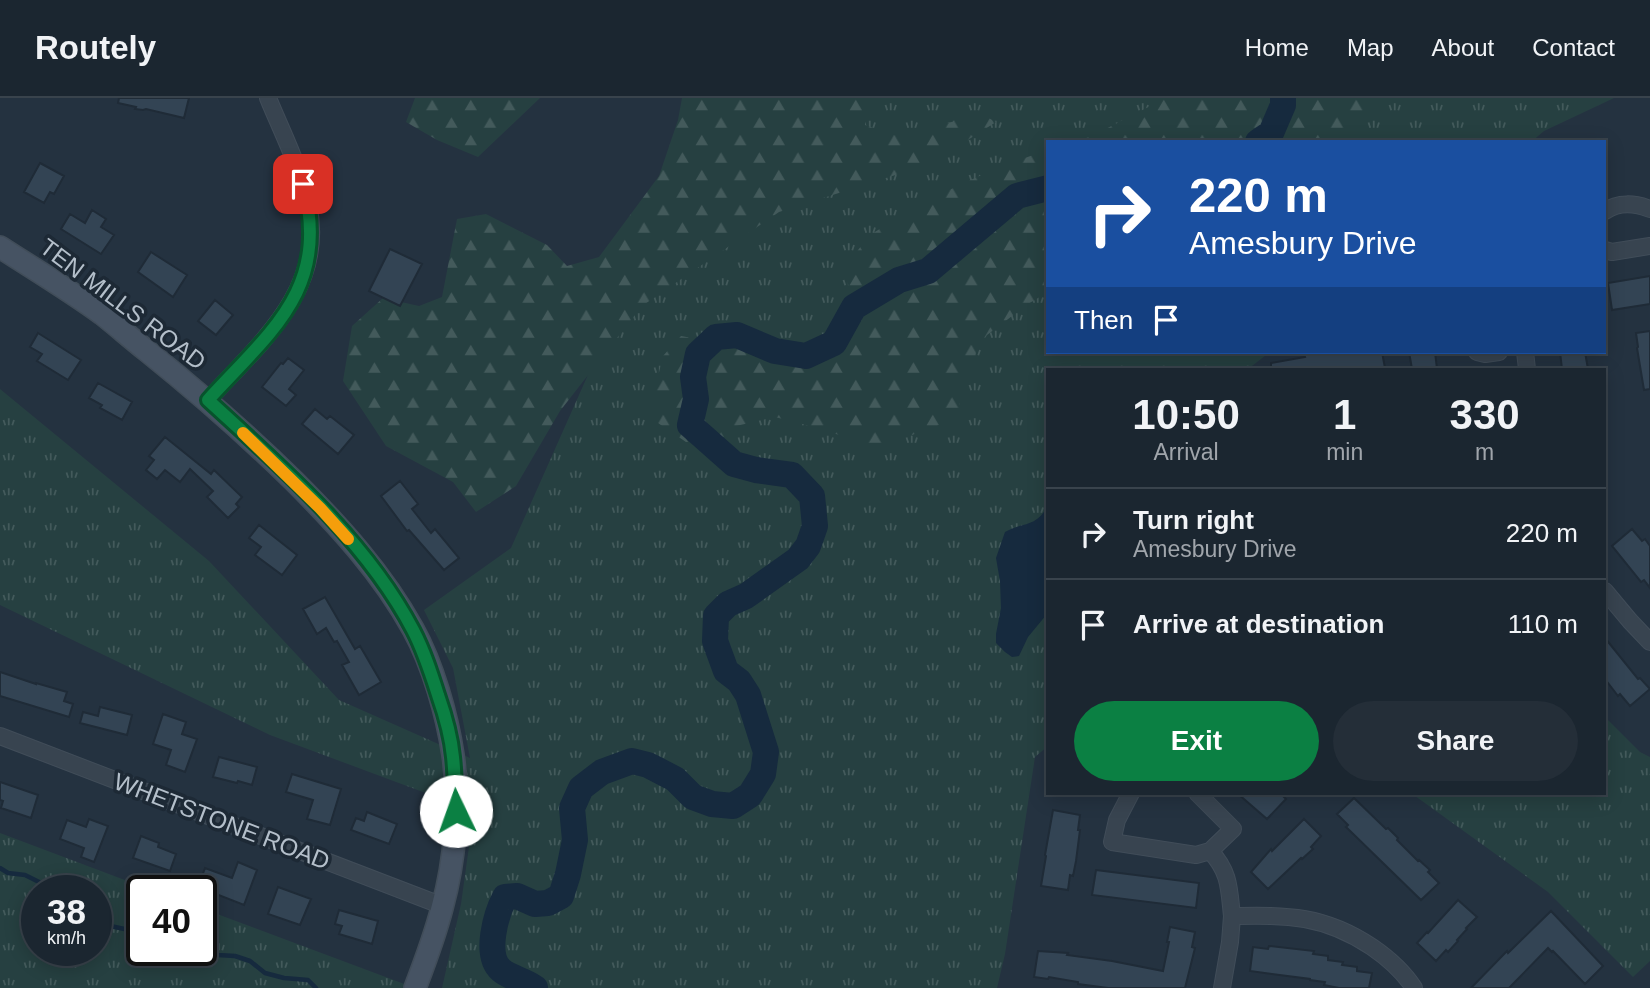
<!DOCTYPE html>
<html lang="en">
<head>
<meta charset="utf-8">
<style>
  :root { --surface:#1b2630; --page:#242e38; --text:#f1f3f6; --muted:#a0a5ab; --line:#39434c; --accent:#0b8043 }
  body { margin:0; font-family:Arial,sans-serif; background:var(--page); color:var(--text); height:100vh; display:flex; flex-direction:column; font-size:26px; white-space:nowrap }
  * { box-sizing:border-box; margin:0 }
  p { font-size:23px; color:var(--muted) }
  .icon { flex:none; width:38px; height:38px; fill:none; stroke:currentColor; stroke-width:2; stroke-linecap:round; stroke-linejoin:round }
  .map { position:relative; flex:1; overflow:hidden }
  .sheet { position:absolute; left:1046px; top:270px; width:560px; height:427px; display:flex; flex-direction:column; background:var(--surface); border-radius:0px; box-shadow:0 4px 18px #0003,0 0 0 2px var(--line) }
  .sheet>* { flex:none }
  .banner { position:absolute; left:1046px; top:42px; width:560px; height:214px; border-radius:0px; box-shadow:0 4px 18px #0003,0 0 0 2px var(--line); background:#1a4fa0; color:#fff; overflow:hidden }
  .speed { position:absolute; left:21px; top:777px; display:flex; gap:14px; font-size:35px; font-weight:700; text-align:center }
  .speed>* { display:grid; place-content:center; width:91px; height:91px; border-radius:50%; background:var(--surface); box-shadow:0 4px 18px #0003,0 0 0 2px var(--line); line-height:1 }
  .speed small { font-size:18px; font-weight:400 }
  .speed .limit { border:4px solid #111; border-radius:10px; background:#fff; color:#111 }
  .pin { position:absolute; display:grid; place-items:center; width:60px; height:60px; color:#fff; margin:-30px; border-radius:14px; box-shadow:0 4px 10px #0006 }
  .me { position:absolute; width:77px; margin:-38px; rotate:357deg; stroke-linejoin:round; filter:drop-shadow(0 0 5px #0008) }
  .turn { display:flex; align-items:center; gap:24px; height:147px; padding:0 28px; font-size:32px }
  .turn .icon { width:91px; height:91px; stroke-width:2.5 }
  .turn b { display:block; font-size:49px; line-height:60px }
  .then { display:flex; align-items:center; height:66px; padding:0 28px; background:#0003; gap:14px; font-size:26px }
  .eta { display:flex; justify-content:space-evenly; align-items:center; height:119px; text-align:center }
  .eta b { font-size:42px; font-weight:800; line-height:49px }
  .button { display:flex; gap:14px; margin-top:auto; padding:14px 28px }
  .button a { flex:1; height:80px; border-radius:42px; background:var(--accent); color:#fff; font-size:28px; font-weight:800; line-height:80px; text-align:center }
  .button a+a { background:var(--page); color:var(--text) }
  ul { padding:0; list-style:none }
  li { display:flex; align-items:center; gap:21px; height:91px; padding:0 28px; border-top:2px solid var(--line) }
  li div { flex:1 }
  li b { display:block; font-size:26px }
  li em { font-style:normal }
  header { display:flex; align-items:center; gap:42px; box-sizing:border-box; height:98px; padding:0 35px; background:var(--surface); border-bottom:2px solid var(--line) }
  header strong { font-size:33px }
  nav { display:flex; gap:38px; margin-inline-start:auto; font-size:24px }
  .map>svg:first-child { display:block }
  .grass { fill:url(#grass-tufts); fill-rule:evenodd }
  .forest { fill:url(#forest-firs) }
  .water { fill:#162a3e }
  .lines { fill:none; stroke-linecap:round; stroke-linejoin:round }
  .stream { stroke:#162a3e; stroke-width:4.5 }
  .river { stroke:#162a3e; stroke-width:26 }
  .building { fill:#334454; stroke:#1f2b37; stroke-width:2 }
  .street-casing { stroke:#414d59; stroke-width:18 }
  .secondary-casing { stroke:#414d59; stroke-width:24 }
  .street { stroke:#384450; stroke-width:16 }
  .secondary { stroke:#465363; stroke-width:21 }
  .route-casing { stroke:#07532c; stroke-width:18 }
  .route { stroke:#0b8043; stroke-width:12 }
  .slow { stroke:#f59e0b; stroke-width:12 }
  .labels { text-anchor:middle; dominant-baseline:central; stroke-width:7; stroke-linejoin:round; paint-order:stroke }
  .street-label { font-size:24px; fill:#b4bfca; stroke:#1d2935 }
</style>
</head>
<body>
<header>
<strong>Routely</strong>
<nav><a>Home</a><a>Map</a><a>About</a><a>Contact</a></nav>
</header>
<div class="map">
<svg width="1650" height="890" viewBox="0 0 1650 890">
  <defs>
    <pattern id="grass-tufts" width="24" height="20" patternUnits="userSpaceOnUse" patternTransform="scale(1.75)"><rect width="24" height="20" fill="#264041"/><path d="M3 7l-1-3M5 7V3M7 7l1-3M15 17l-1-3M17 17v-4M19 17l1-3" fill="none" stroke="#435a5b"/></pattern>
    <pattern id="forest-firs" width="22" height="20" patternUnits="userSpaceOnUse" patternTransform="scale(1.75)"><rect width="22" height="20" fill="#264041"/><path d="M5 1l3.5 6h-7zM16 11l3.5 6h-7z" fill="#435a5b"/></pattern>
  </defs>
  <rect width="100%" height="100%" fill="#243240"/>
  <path class="grass" d="M 711,0 L 1614,0 L 1544,33 L 1531,44 L 1048,44 L 1048,254 L 1270,254 L 1248,271 L 1048,271 L 1048,648 L 1035,659 L 1005,856 L 997,890 L 442,890 L 461,806 L 474,713 L 270,637 L 0,507 L 0,291 L 209,463 L 339,602 L 470,660 L 453,570 L 424,512 L 511,450 Z
    M 1605,619 L 1640,654 L 1650,659 L 1650,863 L 1633,879 L 1548,794 L 1411,695 L 1605,695 Z
    M 0,735 L 154,793 L 142,793 L 142,852 L 201,852 L 201,810 L 415,890 L 0,890 ZM 37,793 L 96,793 L 96,852 L 37,852 Z"/>
  <path class="forest" d="M 415,0 L 540,0 L 478,59 L 437,42 L 406,24 Z
    M 682,0 L 867,0 L 865,27 L 893,37 L 983,17 L 996,24 L 930,66 L 779,114 L 642,208 L 560,313 L 516,388 L 476,414 L 453,384 L 386,348 L 343,283 L 352,228 L 383,200 L 419,208 L 442,199 L 457,121 L 486,116 L 547,147 L 567,168 L 599,159 L 659,78 L 678,22 Z
    M 1166,0 L 1395,0 L 1378,9 L 1345,44 L 1075,44 L 1092,38 Z
    M 1048,52 L 1048,194 L 1028,206 L 987,237 L 972,261 L 958,312 L 944,325 L 912,337 L 875,348 L 810,328 L 775,319 L 736,328 L 720,342 L 686,344 L 658,325 L 652,303 L 663,258 L 681,238 L 730,247 L 772,258 L 829,261 L 852,241 L 860,222 L 843,171 L 870,137 L 923,104 L 1001,68 Z"/>
  <path class="water" d="M 1048,408 L 1048,511 L 1047,516 L 1028,539 L 1019,558 L 1012,559 L 1005,554 L 996,545 L 996,536 L 1001,510 L 1000,483 L 996,460 L 1005,434 C 1024,423 1034,431 1048,408 Z"/>
  <g class="lines">
    <path class="stream" d="M 0,770 L 8,775 L 25,777 L 57,793
      M 96,825 L 134,833 L 142,833
      M 201,850 L 218,857 L 235,858 L 250,863 L 265,875 L 284,880 L 308,882 L 316,890"/>
    <path class="river" d="M 1258,44 L 1271,35 L 1283,7 L 1283,0
      M 535,890 C 525,882 510,880 501,872 C 484,857 496,816 505,799 L 517,798 L 535,806 L 548,805 L 561,798 L 568,776 L 575,742 L 572,710 L 581,690 L 602,674 L 632,663 L 648,667 L 675,681 L 693,699 L 712,706 L 733,708 L 750,697 L 763,676 L 766,654 L 748,597 L 739,583 L 726,573 L 715,543 L 716,518 L 728,506 L 746,498 L 798,461 L 808,448 L 815,428 L 812,398 L 792,377 L 756,372 L 734,366 L 690,327 L 696,301 L 693,279 L 698,256 L 716,239 L 737,237 L 775,253 L 806,258 L 834,245 L 854,209 L 899,182 L 928,173 L 1017,98 L 1048,90"/>
  </g>
  <path class="building" d="M 119,0 L 189,0 L 184,20 L 146,11 L 143,12 L 135,11 L 136,9 L 118,5 Z
    M 40,65 L 64,78 L 54,96 L 50,94 L 44,105 L 24,94 Z
    M 92,112 L 106,121 L 101,129 L 114,137 L 101,156 L 61,131 L 70,116 L 85,125 Z
    M 390,151 L 422,166 L 400,208 L 369,193 Z
    M 151,154 L 187,177 L 173,199 L 138,174 Z
    M 1650,178 L 1650,206 L 1612,212 L 1608,185 Z
    M 215,202 L 233,217 L 216,237 L 198,223 Z
    M 1650,233 L 1650,291 L 1644,292 L 1637,250 L 1638,249 L 1636,235 Z
    M 38,235 L 81,262 L 68,282 L 37,263 L 42,256 L 30,249 Z
    M 1317,254 L 1382,254 L 1385,270 L 1378,271 L 1271,271 L 1271,265 L 1305,259 L 1304,256 Z
    M 1409,254 L 1435,254 L 1437,271 L 1412,271 Z
    M 1560,254 L 1585,254 L 1588,271 L 1562,271 Z
    M 288,260 L 304,272 L 289,291 L 296,297 L 286,308 L 262,289 L 281,265 L 283,266 Z
    M 98,285 L 132,304 L 122,322 L 100,310 L 102,307 L 89,300 Z
    M 315,311 L 327,321 L 330,318 L 354,337 L 338,356 L 302,326 Z
    M 165,339 L 211,376 L 214,372 L 242,399 L 236,406 L 239,409 L 228,420 L 207,399 L 213,393 L 190,371 L 180,384 L 165,372 L 157,381 L 146,372 L 154,362 L 149,358 Z
    M 400,383 L 418,406 L 412,411 L 431,435 L 435,431 L 459,460 L 444,472 L 409,432 L 407,433 L 381,398 Z
    M 259,427 L 297,457 L 282,477 L 255,457 L 261,449 L 249,440 Z
    M 1632,431 L 1642,443 L 1645,441 L 1650,448 L 1650,490 L 1644,482 L 1641,484 L 1612,448 Z
    M 325,499 L 355,551 L 360,548 L 381,584 L 359,597 L 342,567 L 349,564 L 337,543 L 334,544 L 326,530 L 317,536 L 303,511 Z
    M 1605,540 L 1638,581 L 1640,580 L 1650,591 L 1630,608 L 1620,596 L 1618,598 L 1605,581 Z
    M 0,574 L 36,586 L 36,585 L 67,594 L 64,603 L 73,606 L 69,619 L 0,598 Z
    M 100,609 L 132,617 L 127,637 L 80,625 L 83,614 L 98,618 Z
    M 163,616 L 186,624 L 182,636 L 197,641 L 185,674 L 166,667 L 171,652 L 153,646 Z
    M 219,659 L 257,669 L 252,687 L 238,683 L 237,685 L 213,679 Z
    M 292,676 L 341,691 L 330,727 L 307,721 L 313,702 L 286,694 Z
    M 0,684 L 38,697 L 31,720 L 1,710 L 3,703 L 0,702 Z
    M 1237,695 L 1280,695 L 1286,701 L 1267,721 Z
    M 1354,700 L 1386,731 L 1388,730 L 1398,740 L 1397,742 L 1418,763 L 1419,762 L 1430,772 L 1428,774 L 1439,785 L 1421,802 L 1346,729 L 1348,727 L 1337,716 Z
    M 1053,712 L 1080,717 L 1078,732 L 1080,732 L 1076,763 L 1073,778 L 1070,777 L 1068,792 L 1041,788 L 1046,758 L 1045,757 Z
    M 367,714 L 397,726 L 389,746 L 351,732 L 356,720 L 364,723 Z
    M 89,721 L 108,728 L 94,764 L 81,759 L 84,750 L 60,741 L 67,722 L 86,729 Z
    M 1304,721 L 1321,738 L 1311,749 L 1313,751 L 1302,761 L 1301,760 L 1268,791 L 1251,774 L 1271,751 L 1272,753 Z
    M 141,738 L 159,745 L 158,749 L 176,756 L 170,773 L 133,760 Z
    M 238,764 L 257,772 L 244,807 L 198,789 L 205,770 L 232,780 Z
    M 1096,772 L 1199,785 L 1196,810 L 1092,797 Z
    M 278,789 L 311,801 L 300,827 L 268,816 Z
    M 1458,802 L 1477,819 L 1466,830 L 1467,831 L 1457,842 L 1458,843 L 1448,854 L 1446,852 L 1436,863 L 1417,845 L 1427,834 L 1428,835 Z
    M 339,812 L 378,823 L 372,846 L 339,836 L 342,828 L 335,826 Z
    M 1551,813 L 1603,868 L 1585,886 L 1553,853 L 1552,854 L 1548,850 L 1509,890 L 1471,890 L 1507,853 L 1508,855 Z
    M 1170,829 L 1195,834 L 1192,849 L 1195,850 L 1185,890 L 1108,890 L 1078,886 L 1078,884 L 1049,879 L 1048,881 L 1034,879 L 1038,853 L 1068,855 L 1067,857 L 1112,863 L 1163,873 L 1169,844 L 1167,844 Z
    M 1269,848 L 1314,853 L 1313,856 L 1328,858 L 1328,862 L 1343,864 L 1342,867 L 1357,869 L 1357,873 L 1372,875 L 1369,890 L 1339,890 L 1324,887 L 1325,884 L 1310,882 L 1310,881 L 1250,873 L 1253,849 L 1268,851 Z"/>
  <g class="lines">
    <defs>
      <path id="street" d="M 1605,113 C 1618,104 1635,105 1650,111
        M 1605,152 L 1612,154 L 1650,148
        M 1477,254 L 1485,256 L 1499,254
        M 1525,254 L 1527,271
        M 208,302 C 259,246 327,191 308,106 C 300,69 282,34 268,0
        M 1605,493 L 1630,523 L 1650,544
        M 0,638 L 443,808
        M 1131,695 L 1117,722 L 1112,744 L 1196,757 L 1210,753 L 1233,731 L 1197,695
        M 1210,753 C 1230,774 1229,791 1232,818
        M 1222,890 L 1230,844 L 1232,818 C 1288,817 1324,817 1372,849 C 1388,860 1403,873 1414,890"/>
      <path id="secondary" d="M 0,149 C 34,171 69,192 102,216 C 117,228 132,241 147,253 C 198,294 247,337 294,383 C 339,428 382,475 413,531 C 433,567 447,617 453,657 C 460,705 455,763 442,810 C 435,837 425,864 415,890"/>
    </defs>
    <use href="#street" class="street-casing"/>
    <use href="#secondary" class="secondary-casing"/>
    <use href="#street" class="street"/>
    <use href="#secondary" class="secondary"/>
  </g>
  <g class="lines">
    <defs>
      <path id="route" d="M 303,86 C 331,190 271,233 208,302 C 282,370 366,442 413,532 C 424,553 431,575 438,597 C 445,617 451,638 453,659 C 455,677 455,695 456,713"/>
    </defs>
    <use href="#route" class="route-casing"/>
    <use href="#route" class="route"/>
    <path class="slow" d="M 243,335 L 320,410 L 348,441"/>
  </g>
  <g class="labels">
    <g class="street-label">
      <text transform="translate(123 206) rotate(37)">TEN MILLS ROAD</text>
      <text transform="translate(222 723) rotate(21)">WHETSTONE ROAD</text>
    </g>
  </g>
</svg>
<div class="speed"><div>38<small>km/h</small></div><div class="limit">40</div></div>
<div class="pin" style="left:303px;top:86px;background:#d93025"><svg class="icon" aria-label="arrive" viewBox="0 0 24 24"><path d="M6 21V4h12l-3 4 3 4H6"/></svg></div>
<svg class="me" style="left:456px;top:713px" viewBox="-20 -20 40 40"><circle r="19" fill="#fff"/><path d="M0-13L10 11 0 6-10 11z" fill="#0b8043"/></svg>
<div class="banner">
<div class="turn"><svg class="icon" aria-label="right" viewBox="0 0 24 24"><path d="M7 20v-9h11M14 6l5 5-5 5"/></svg><div><b>220 m</b>Amesbury Drive</div></div>
<div class="then">Then<svg class="icon" aria-label="arrive" viewBox="0 0 24 24"><path d="M6 21V4h12l-3 4 3 4H6"/></svg></div>
</div>
<section class="sheet">
<div class="eta">
<div><b>10:50</b><p>Arrival</p></div>
<div><b>1</b><p>min</p></div>
<div><b>330</b><p>m</p></div>
</div>
<ul>
<li><svg class="icon" aria-label="right" viewBox="0 0 24 24"><path d="M7 20v-9h11M14 6l5 5-5 5"/></svg><div><b>Turn right</b><p>Amesbury Drive</p></div><em>220 m</em></li>
<li><svg class="icon" aria-label="arrive" viewBox="0 0 24 24"><path d="M6 21V4h12l-3 4 3 4H6"/></svg><div><b>Arrive at destination</b></div><em>110 m</em></li>
</ul>
<div class="button"><a>Exit</a><a>Share</a></div>
</section>
</div>
</body>
</html>
